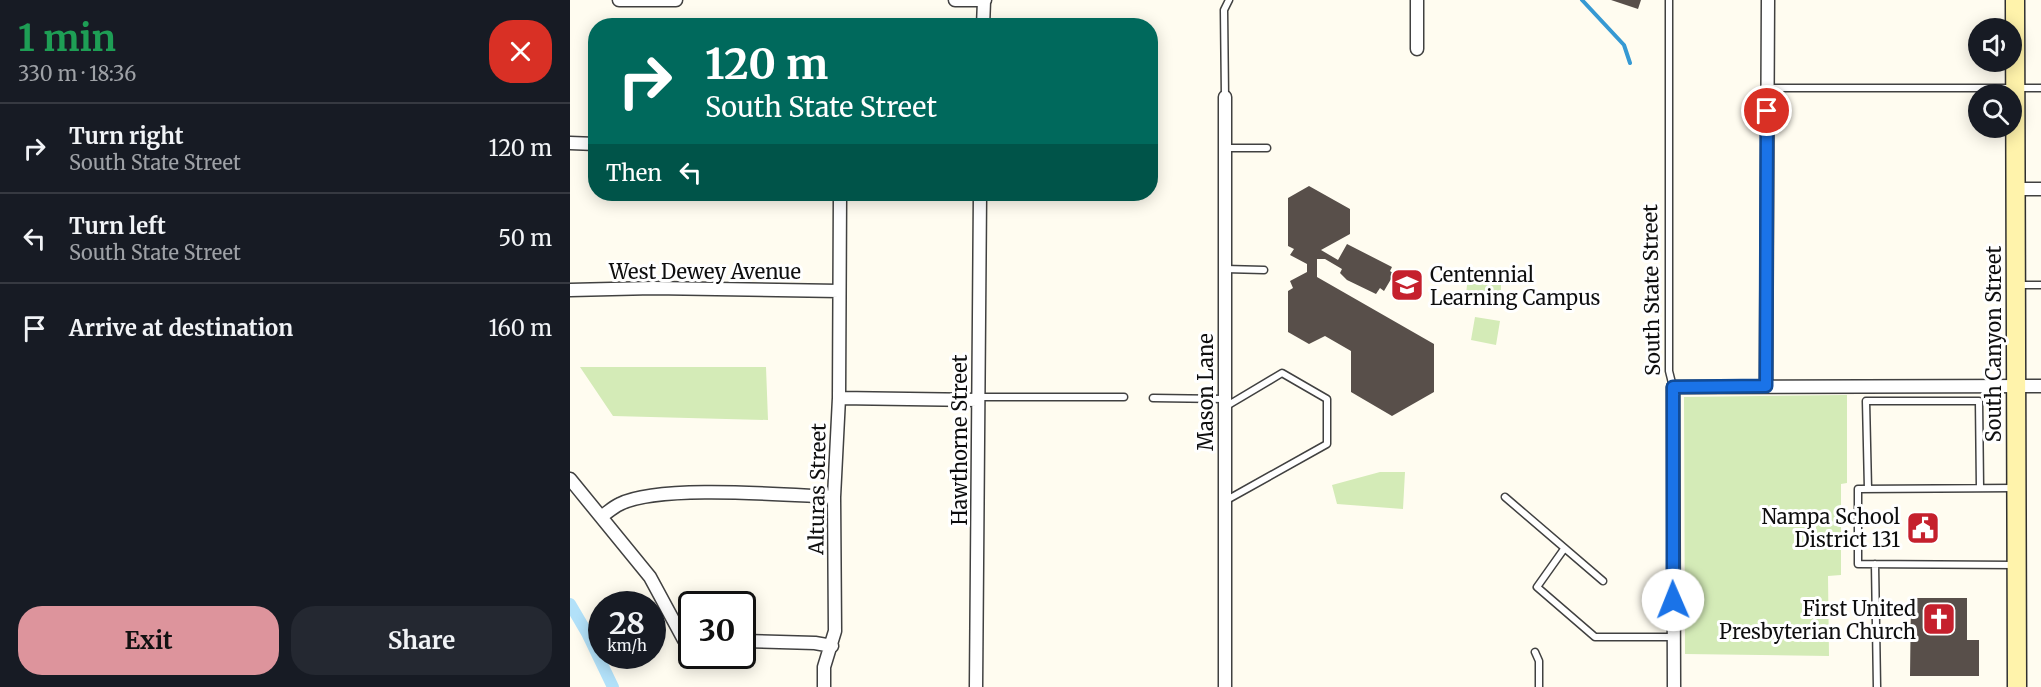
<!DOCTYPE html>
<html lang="en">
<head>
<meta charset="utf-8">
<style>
  :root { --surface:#171b24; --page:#242831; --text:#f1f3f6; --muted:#9ea1a6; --line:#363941; --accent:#dd949c }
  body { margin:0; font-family:Merriweather,serif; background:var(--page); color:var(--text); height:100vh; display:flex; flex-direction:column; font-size:22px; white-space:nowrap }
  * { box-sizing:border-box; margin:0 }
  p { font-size:20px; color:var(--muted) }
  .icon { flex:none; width:33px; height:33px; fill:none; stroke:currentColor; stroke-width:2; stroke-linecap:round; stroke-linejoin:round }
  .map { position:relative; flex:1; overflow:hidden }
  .sheet { display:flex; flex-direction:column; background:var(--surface); width:570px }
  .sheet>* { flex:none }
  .hud { position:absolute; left:18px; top:18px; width:570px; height:183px; border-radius:24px; box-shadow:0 3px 15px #0003; background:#00695c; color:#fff; overflow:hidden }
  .controls { position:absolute; left:1398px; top:18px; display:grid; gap:12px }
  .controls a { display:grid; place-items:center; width:54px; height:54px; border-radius:50%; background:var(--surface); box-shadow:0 3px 15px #0003; font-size:30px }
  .speed { position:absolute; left:18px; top:591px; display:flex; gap:12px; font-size:30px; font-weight:700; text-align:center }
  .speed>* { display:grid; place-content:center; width:78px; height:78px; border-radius:50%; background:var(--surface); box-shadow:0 3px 15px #0003; line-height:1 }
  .speed small { font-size:15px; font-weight:400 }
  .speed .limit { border:3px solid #111; border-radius:9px; background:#fff; color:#111 }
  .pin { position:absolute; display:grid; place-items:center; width:51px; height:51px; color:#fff; margin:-26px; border:3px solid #fff; border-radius:50%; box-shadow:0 2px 6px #0007 }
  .me { position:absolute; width:66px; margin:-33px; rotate:359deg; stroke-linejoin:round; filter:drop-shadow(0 0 4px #0008) }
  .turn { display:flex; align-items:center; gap:21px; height:126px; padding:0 18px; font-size:27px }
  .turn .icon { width:78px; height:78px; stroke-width:2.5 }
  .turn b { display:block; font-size:42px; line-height:51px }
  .then { display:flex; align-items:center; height:57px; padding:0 18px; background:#0003; gap:12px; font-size:22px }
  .round { display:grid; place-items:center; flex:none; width:63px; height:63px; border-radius:24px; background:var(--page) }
  .head { display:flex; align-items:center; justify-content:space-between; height:102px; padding:0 18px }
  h1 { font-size:36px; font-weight:700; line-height:45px; color:#1e9e55 }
  .primary-button { display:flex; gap:12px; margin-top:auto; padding:12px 18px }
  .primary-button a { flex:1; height:69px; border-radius:24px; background:var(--accent); color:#111; font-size:24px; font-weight:700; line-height:69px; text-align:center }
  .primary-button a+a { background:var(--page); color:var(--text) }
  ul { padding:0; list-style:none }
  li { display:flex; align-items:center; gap:18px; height:90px; padding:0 18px; border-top:2px solid var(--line) }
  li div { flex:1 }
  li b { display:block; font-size:22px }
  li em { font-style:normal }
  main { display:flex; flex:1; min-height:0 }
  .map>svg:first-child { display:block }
  .green { fill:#d4ebb7 }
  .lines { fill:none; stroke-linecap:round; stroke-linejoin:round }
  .stream { stroke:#3699d3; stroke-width:4 }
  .canal { stroke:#b2e1f9; stroke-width:12 }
  .building { fill:#584f4a }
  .lane-casing { stroke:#414141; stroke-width:9 }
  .street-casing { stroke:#414141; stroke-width:15 }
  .secondary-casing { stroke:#303030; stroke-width:21 }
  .lane { stroke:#fff; stroke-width:6 }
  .street { stroke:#fff; stroke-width:12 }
  .secondary { stroke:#fff3ab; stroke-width:18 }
  .route-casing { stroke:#114b97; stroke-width:15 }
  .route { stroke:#1a73e8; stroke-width:10 }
  .labels { text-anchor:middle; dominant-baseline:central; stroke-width:6; stroke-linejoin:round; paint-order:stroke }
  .street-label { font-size:20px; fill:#0e0e0e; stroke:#fff }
  .poi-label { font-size:20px; fill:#0e0e0e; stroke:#fff; text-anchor:end }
</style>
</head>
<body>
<main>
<section class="sheet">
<div class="head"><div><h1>1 min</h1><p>330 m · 18:36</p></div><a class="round" style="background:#d93025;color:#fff"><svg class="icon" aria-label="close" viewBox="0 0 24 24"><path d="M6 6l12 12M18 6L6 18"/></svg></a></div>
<ul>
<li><svg class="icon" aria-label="right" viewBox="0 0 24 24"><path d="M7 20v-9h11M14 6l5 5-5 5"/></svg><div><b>Turn right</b><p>South State Street</p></div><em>120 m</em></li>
<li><svg class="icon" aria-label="left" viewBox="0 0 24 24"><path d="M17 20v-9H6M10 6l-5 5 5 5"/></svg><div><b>Turn left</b><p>South State Street</p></div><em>50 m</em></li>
<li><svg class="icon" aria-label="arrive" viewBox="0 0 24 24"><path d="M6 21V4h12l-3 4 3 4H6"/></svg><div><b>Arrive at destination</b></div><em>160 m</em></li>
</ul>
<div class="primary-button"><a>Exit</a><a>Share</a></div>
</section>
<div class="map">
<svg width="1471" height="687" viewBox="0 0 1471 687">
  <rect width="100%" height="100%" fill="#fffcf0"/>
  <path class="green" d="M 898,277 L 931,277 L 931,294 L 896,294 Z
    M 905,317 L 930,321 L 926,345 L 901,340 Z
    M 10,367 L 196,367 L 198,420 L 43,416 Z
    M 1277,395 L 1277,483 L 1271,484 L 1271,575 L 1258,576 L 1259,656 L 1115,654 L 1114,397 Z
    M 810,472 L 835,472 L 833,509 L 767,504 L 762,485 Z"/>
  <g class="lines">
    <path class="stream" d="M 1012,0 L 1054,45 L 1060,63"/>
    <path class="canal" d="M 0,604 L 17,633 L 43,687"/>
  </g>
  <path class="building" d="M 1041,0 L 1071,0 L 1068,9 Z
    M 739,186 L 780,209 L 780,234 L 751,250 L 768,260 L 777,244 L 822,267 L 820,271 L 824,274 L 814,291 L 810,288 L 806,294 L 777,280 L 770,273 L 772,269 L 755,259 L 747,259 L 747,277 L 864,344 L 864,392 L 822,416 L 781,392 L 781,351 L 755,336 L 739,344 L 718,332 L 718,291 L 723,288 L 720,281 L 737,272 L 737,264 L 720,255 L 724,249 L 718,246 L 718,198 Z
    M 1341,598 L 1397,598 L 1397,640 L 1409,640 L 1409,676 L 1340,676 Z"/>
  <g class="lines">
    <defs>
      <path id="lane" d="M 1099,0 L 1099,371 L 1103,387
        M 1198,88 L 1471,88
        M 655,97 L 654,10 L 659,0
        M 655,148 L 697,148
        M 655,269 L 694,270
        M 1449,285 L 1471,285
        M 408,397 L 554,397
        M 583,398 L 655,399
        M 655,407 L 712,373 L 757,399 L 757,444 L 655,501
        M 1446,488 L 1288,489 L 1288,564 L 1446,565
        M 1298,489 L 1296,401 L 1409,401 L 1410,488
        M 935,497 L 1033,581
        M 994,549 L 967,587 L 1025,637 L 1104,637
        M 1305,564 L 1307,687
        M 965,652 L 969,661 L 969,687"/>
      <path id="street" d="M 49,0 L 106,0
        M 385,0 L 415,0
        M 847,0 L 847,49
        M 413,26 L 414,1
        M 0,143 L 26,144
        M 1445,189 L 1471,189
        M 0,290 L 83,288 L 269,291
        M 1196,386 L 1198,0
        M 269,398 L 408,400
        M 0,479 L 80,577 L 114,640 L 122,645
        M 31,517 C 37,513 43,507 50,504 C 89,484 216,495 264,497
        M 172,641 L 245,643 L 262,646
        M 254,687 L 254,667 L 265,631 L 264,497 L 269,398 L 270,194
        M 406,687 L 410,194
        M 655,687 L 655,97
        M 1104,687 L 1103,387 L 1471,386"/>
      <path id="secondary" d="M 1445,0 L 1447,687"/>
    </defs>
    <use href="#lane" class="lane-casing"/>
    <use href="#street" class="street-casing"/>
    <use href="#secondary" class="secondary-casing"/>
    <use href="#lane" class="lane"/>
    <use href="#street" class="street"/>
    <use href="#secondary" class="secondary"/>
  </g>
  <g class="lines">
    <defs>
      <path id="route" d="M 1103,600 L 1103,387 L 1196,386 L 1197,111"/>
    </defs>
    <use href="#route" class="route-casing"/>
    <use href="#route" class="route"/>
  </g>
  <defs>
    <symbol id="school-square" viewBox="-11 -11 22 22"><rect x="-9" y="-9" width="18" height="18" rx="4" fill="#c5202d" stroke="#fff"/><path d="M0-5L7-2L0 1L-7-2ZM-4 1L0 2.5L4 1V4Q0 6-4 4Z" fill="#fff"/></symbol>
    <symbol id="civic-square" viewBox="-11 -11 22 22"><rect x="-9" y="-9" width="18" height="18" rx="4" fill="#c5202d" stroke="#fff"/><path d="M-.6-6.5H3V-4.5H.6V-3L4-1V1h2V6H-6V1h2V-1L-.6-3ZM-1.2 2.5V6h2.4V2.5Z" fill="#fff"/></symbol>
    <symbol id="church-square" viewBox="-11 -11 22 22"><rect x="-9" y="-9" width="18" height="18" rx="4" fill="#c5202d" stroke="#fff"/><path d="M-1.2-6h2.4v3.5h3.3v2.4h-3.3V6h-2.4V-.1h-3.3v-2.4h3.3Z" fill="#fff"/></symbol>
  </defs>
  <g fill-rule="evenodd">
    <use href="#school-square" x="818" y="266" width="38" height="38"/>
    <use href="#civic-square" x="1334" y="509" width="38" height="38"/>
    <use href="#church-square" x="1350" y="600" width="38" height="38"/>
  </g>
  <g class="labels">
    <g class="street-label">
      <text x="135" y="271">West Dewey Avenue</text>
      <text transform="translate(1081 290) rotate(-91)">South State Street</text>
      <text transform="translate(1423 344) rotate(-90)">South Canyon Street</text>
      <text transform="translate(635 392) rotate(-90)">Mason Lane</text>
      <text transform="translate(389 440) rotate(-90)">Hawthorne Street</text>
      <text transform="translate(247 489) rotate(-89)">Alturas Street</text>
    </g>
    <g class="poi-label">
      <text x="860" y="274" text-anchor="start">Centennial<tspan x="860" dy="23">Learning Campus</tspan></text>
      <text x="1330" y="516">Nampa School<tspan x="1330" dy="23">District 131</tspan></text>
      <text x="1346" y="608">First United<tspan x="1346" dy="23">Presbyterian Church</tspan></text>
    </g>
  </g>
</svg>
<div class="controls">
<a><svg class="icon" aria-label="sound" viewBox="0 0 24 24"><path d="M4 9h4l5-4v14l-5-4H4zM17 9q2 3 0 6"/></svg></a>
<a><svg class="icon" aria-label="search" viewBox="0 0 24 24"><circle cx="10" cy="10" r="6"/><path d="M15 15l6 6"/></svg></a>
</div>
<div class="speed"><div>28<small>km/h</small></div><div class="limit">30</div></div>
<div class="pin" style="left:1197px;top:111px;background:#d93025"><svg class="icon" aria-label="arrive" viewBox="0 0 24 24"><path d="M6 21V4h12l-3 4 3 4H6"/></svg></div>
<svg class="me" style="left:1103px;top:600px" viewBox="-20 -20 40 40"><circle r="19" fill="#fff"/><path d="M0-13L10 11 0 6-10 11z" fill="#1a73e8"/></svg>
<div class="hud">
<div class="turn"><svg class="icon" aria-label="right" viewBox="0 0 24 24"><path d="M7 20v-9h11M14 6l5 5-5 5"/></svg><div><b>120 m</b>South State Street</div></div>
<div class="then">Then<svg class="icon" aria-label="left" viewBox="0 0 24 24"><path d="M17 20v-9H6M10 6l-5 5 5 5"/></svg></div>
</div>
</div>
</main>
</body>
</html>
